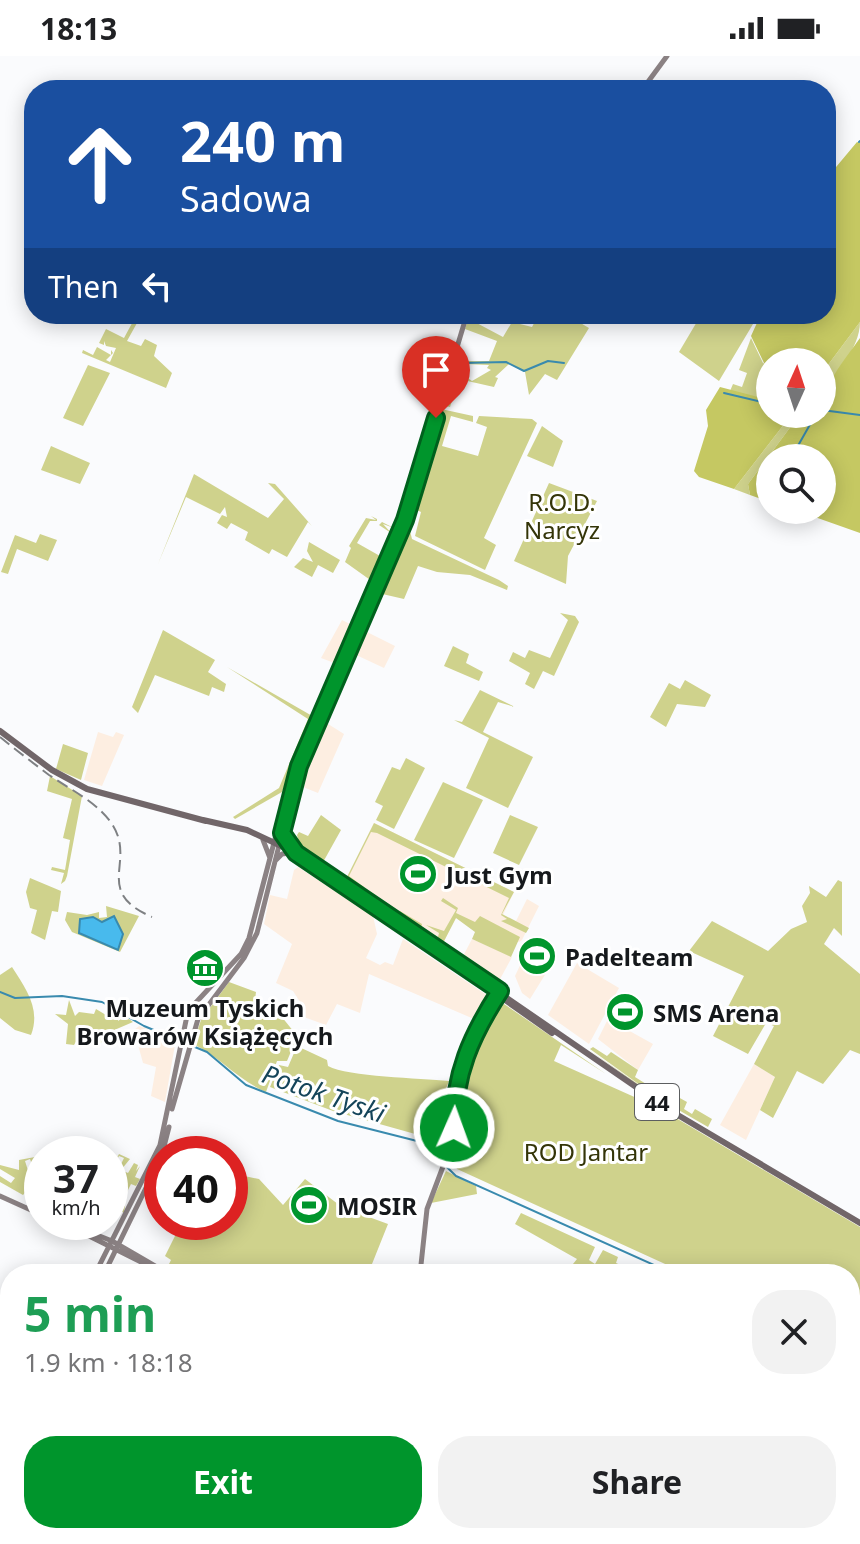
<!DOCTYPE html>
<html lang="en">
<head>
<meta charset="utf-8">
<style>
  :root { --surface:#fff; --page:#f2f2f2; --text:#202124; --muted:#757577; --accent:#00952c }
  body { margin:0; font-family:"Noto Sans",sans-serif; background:var(--page); color:var(--text); height:100vh; display:flex; flex-direction:column; font-size:30px; white-space:nowrap }
  * { box-sizing:border-box; margin:0 }
  p { font-size:26px; color:var(--muted) }
  .icon { flex:none; width:44px; height:44px; fill:none; stroke:currentColor; stroke-width:2; stroke-linecap:round; stroke-linejoin:round }
  .map { position:relative; flex:1; overflow:hidden }
  .details { position:absolute; left:0px; top:1208px; width:860px; height:280px; display:flex; flex-direction:column; background:var(--surface); border-radius:32px 32px 0 0; box-shadow:0 4px 20px #0003 }
  .details>* { flex:none }
  .banner { position:absolute; left:24px; top:24px; width:812px; height:244px; border-radius:32px; box-shadow:0 4px 20px #0003; background:#1a4fa0; color:#fff; overflow:hidden }
  .needle { width:52px; rotate:3deg }
  .buttons { position:absolute; left:756px; top:292px; display:grid; gap:16px }
  .buttons a { display:grid; place-items:center; width:80px; height:80px; border-radius:50%; background:var(--surface); box-shadow:0 4px 20px #0003; font-size:40px }
  .speed { position:absolute; left:24px; top:1080px; display:flex; gap:16px; font-size:40px; font-weight:700; text-align:center }
  .speed>* { display:grid; place-content:center; width:104px; height:104px; border-radius:50%; background:var(--surface); box-shadow:0 4px 20px #0003; line-height:1 }
  .speed small { font-size:20px; font-weight:400 }
  .speed .limit { border:12px solid #d22; background:#fff; color:#111 }
  .pin { position:absolute; display:grid; place-items:center; width:68px; height:68px; color:#fff; margin:-82px -34px; border-radius:50% 50% 50% 0; rotate:-45deg; box-shadow:0 0 8px #0007 }
  .pin .icon { rotate:45deg }
  .me { position:absolute; width:88px; margin:-44px; rotate:2deg; stroke-linejoin:round; filter:drop-shadow(0 0 6px #0008) }
  .turn { display:flex; align-items:center; gap:28px; height:168px; padding:0 24px; font-size:36px }
  .turn .icon { width:104px; height:104px; stroke-width:2.5 }
  .turn b { display:block; font-size:56px; line-height:68px }
  .then { display:flex; align-items:center; height:76px; padding:0 24px; background:#0003; gap:16px; font-size:30px }
  .round { display:grid; place-items:center; flex:none; width:84px; height:84px; border-radius:32px; background:var(--page) }
  .overview { display:flex; align-items:center; justify-content:space-between; height:136px; padding:0 24px }
  h1 { font-size:48px; font-weight:700; line-height:60px; color:#1e9e55 }
  .primary-button { display:flex; gap:16px; margin-top:auto; padding:16px 24px }
  .primary-button a { flex:1; height:92px; border-radius:32px; background:var(--accent); color:#fff; font-size:32px; font-weight:700; line-height:92px; text-align:center }
  .primary-button a+a { background:var(--page); color:var(--text) }
  .status { display:flex; justify-content:space-between; align-items:center; height:56px; padding:0 40px; background:var(--surface); direction:ltr }
  .status svg { height:22px; fill:currentColor }
  .map>svg:first-child { display:block }
  .commercial { fill:#fdeee1 }
  .green { fill:#cfd28c }
  .forest { fill:#c5c862 }
  .water { fill:#48baed; stroke:#398aae; stroke-width:2 }
  .lines { fill:none; stroke-linecap:round; stroke-linejoin:round }
  .stream { stroke:#398aae; stroke-width:2 }
  .secondary { stroke:#8b8284; stroke-width:5 }
  .primary { stroke:#716669; stroke-width:6 }
  .rail { stroke:#7e8083; stroke-width:2; stroke-dasharray:12 6; stroke-linecap:butt }
  .route-casing { stroke:#00611d; stroke-width:20 }
  .route { stroke:#00952c; stroke-width:14 }
  .labels { text-anchor:middle; dominant-baseline:central; stroke-width:6; stroke-linejoin:round; paint-order:stroke }
  .shield { fill:#fff; stroke:#5c5e60; stroke-width:2 }
  .shield-label { font-size:22px; font-weight:bold; fill:#16191c }
  .park-label { font-size:24px; fill:#343508; stroke:#fff }
  .poi-label { font-size:24px; font-weight:bold; fill:#16191c; stroke:#fff; text-anchor:start }
  .water-label { font-size:26px; font-style:italic; fill:#15455a; stroke:#fff }
</style>
</head>
<body>
<div class="status"><b>18:13</b><svg viewBox="0 0 49 12"><path d="M0 12V9h3v3zM5 12V6h3v6zM10 12V3h3v9zM15 12V0h3v12zM26 1h20v11H26zM47 4h2v5h-2z"/></svg></div>
<div class="map">
<svg width="860" height="1488" viewBox="0 0 860 1488">
  <rect width="100%" height="100%" fill="#fafbfd"/>
  <path class="commercial" d="M 342,564 L 354,570 L 337,608 L 321,602 Z
    M 363,574 L 395,590 L 384,612 L 352,597 Z
    M 325,666 L 344,678 L 318,737 L 298,729 Z
    M 98,676 L 113,681 L 116,676 L 124,679 L 102,730 L 84,724 Z
    M 374,767 L 514,836 L 503,859 L 516,865 L 527,843 L 539,850 L 522,884 L 519,886 L 476,876 L 456,862 L 441,891 L 345,825 Z
    M 298,811 L 373,860 L 377,878 L 366,902 L 380,909 L 385,906 L 393,909 L 403,883 L 488,940 L 474,963 L 369,918 L 360,957 L 337,948 L 326,969 L 301,960 L 302,949 L 293,935 L 276,927 L 292,888 L 264,868 L 270,839 L 287,843 L 294,814 Z
    M 472,883 L 512,901 L 499,925 L 483,919 L 461,904 Z
    M 531,886 L 556,901 L 530,943 L 522,937 L 515,920 Z
    M 577,907 L 619,932 L 589,988 L 548,959 Z
    M 608,963 L 653,988 L 638,1014 L 598,983 Z
    M 139,970 L 176,983 L 165,1046 L 151,1040 L 156,1011 L 143,1007 L 134,974 Z
    M 754,1008 L 775,1021 L 746,1084 L 720,1069 Z"/>
  <path class="green" d="M 137,258 L 142,258 L 127,285 L 141,290 L 145,283 L 157,289 L 154,300 L 172,317 L 166,332 L 82,297 L 83,294 L 93,299 L 97,291 L 111,299 L 111,294 L 113,297 L 106,304 L 110,306 L 116,292 L 106,290 L 104,285 L 104,289 L 99,287 L 106,273 L 124,282 Z
    M 470,258 L 471,264 L 503,281 L 512,266 L 532,271 L 539,258 L 574,258 L 572,262 L 589,272 L 557,324 L 545,318 L 529,339 L 525,316 L 509,308 L 495,321 L 498,322 L 494,331 L 463,324 L 465,320 L 472,325 L 491,314 L 487,312 L 489,309 L 464,308 L 450,351 L 445,350 L 455,305 L 489,305 L 497,285 L 465,273 Z
    M 689,258 L 759,258 L 719,325 L 679,296 L 698,264 Z
    M 860,266 C 860,294 833,318 822,344 L 822,317 Z
    M 751,282 L 763,307 L 770,309 L 770,344 L 730,335 L 733,328 L 742,331 L 747,317 L 739,314 Z
    M 88,309 L 110,317 L 83,370 L 63,362 Z
    M 441,353 L 473,360 L 473,366 L 451,360 L 442,390 L 478,400 L 487,371 L 476,367 L 479,360 L 532,363 L 537,367 L 484,482 L 496,489 L 485,514 L 415,480 L 421,456 L 412,452 Z
    M 792,358 L 800,358 L 748,428 L 750,439 L 734,433 Z
    M 542,370 L 563,385 L 553,411 L 527,400 Z
    M 51,390 L 90,407 L 80,428 L 41,414 Z
    M 194,418 L 268,462 L 284,443 L 268,427 L 275,428 L 312,470 L 308,466 L 287,501 L 272,493 L 269,498 L 245,484 L 248,476 L 231,467 L 227,473 L 217,467 L 222,459 L 227,461 L 225,451 L 220,458 L 186,441 L 158,508 Z
    M 549,427 L 597,445 L 568,500 L 566,528 L 514,505 Z
    M 371,460 L 377,463 L 377,465 L 370,465 L 357,487 L 380,500 L 391,477 L 379,469 L 382,466 L 394,472 L 383,468 L 394,480 L 373,526 L 345,506 L 351,492 L 349,490 L 366,462 L 376,464 Z
    M 408,467 L 412,483 L 499,524 L 508,530 L 507,534 L 470,519 L 437,516 L 418,510 L 404,543 L 378,537 Z
    M 40,478 L 57,484 L 48,505 L 17,493 L 8,518 L 1,516 L 15,479 L 36,487 Z
    M 309,486 L 340,504 L 333,517 L 318,509 L 312,521 L 294,511 L 303,502 L 313,506 L 307,495 Z
    M 560,557 L 575,560 L 579,566 L 554,620 L 543,615 L 534,633 L 525,628 L 530,617 L 509,605 L 513,596 L 525,602 L 529,594 L 550,602 L 568,564 Z
    M 163,574 L 215,604 L 208,616 L 226,628 L 224,636 L 212,631 L 209,640 L 155,619 L 138,657 L 132,651 Z
    M 453,590 L 469,598 L 466,607 L 483,616 L 479,625 L 444,610 Z
    M 227,611 L 314,661 L 282,736 L 235,763 L 233,761 L 279,732 L 308,663 Z
    M 685,624 L 711,639 L 705,651 L 677,648 L 666,671 L 650,661 L 669,627 L 680,633 Z
    M 480,634 L 515,651 L 498,646 L 483,676 L 533,701 L 508,752 L 466,732 L 489,682 L 454,664 L 462,666 Z
    M 63,688 L 88,697 L 81,724 L 56,713 Z
    M 406,702 L 425,712 L 394,773 L 376,764 L 383,750 L 375,746 L 392,711 L 400,714 Z
    M 50,720 L 82,740 L 67,820 L 65,825 L 61,828 L 64,817 L 51,814 L 52,811 L 65,814 L 70,784 L 63,782 L 72,743 L 47,735 Z
    M 443,726 L 483,744 L 454,802 L 414,784 Z
    M 321,759 L 341,774 L 322,808 L 300,791 L 297,779 L 299,776 L 308,780 Z
    M 510,759 L 538,771 L 519,809 L 493,797 Z
    M 374,767 L 514,836 L 502,858 L 529,872 L 526,877 L 501,865 L 507,863 L 501,859 L 509,842 L 377,777 L 371,776 L 349,820 L 364,831 L 361,836 L 345,825 Z
    M 30,822 L 61,835 L 58,856 L 52,855 L 45,884 L 31,877 L 37,854 L 30,852 L 26,836 Z
    M 838,824 L 842,826 L 842,880 L 834,872 L 824,888 L 860,918 L 860,998 L 850,994 L 823,1028 L 797,1015 L 773,1062 L 760,1054 L 775,1021 L 754,1008 L 774,970 L 766,967 L 748,998 L 713,980 L 744,920 L 689,895 L 712,865 L 768,895 L 791,873 L 807,866 L 802,850 L 810,837 L 809,830 L 826,841 Z
    M 443,842 L 458,852 L 456,857 L 475,866 L 480,860 L 520,881 L 511,901 L 472,883 L 475,876 L 456,862 L 441,891 L 397,861 L 400,855 L 422,868 L 421,873 L 438,881 L 439,877 L 426,869 L 444,875 L 456,854 L 441,845 Z
    M 106,850 L 139,860 L 120,896 L 72,876 L 65,864 L 67,856 L 87,859 L 99,856 L 99,862 L 107,861 Z
    M 12,911 C 26,933 41,953 31,979 L 15,974 L 0,962 L 0,919 Z
    M 229,926 L 256,936 L 255,944 L 273,950 L 294,976 L 292,984 L 295,986 L 287,1005 L 277,1005 L 266,1036 C 238,1024 220,1001 193,988 L 201,964 Z
    M 69,944 L 75,960 L 79,956 L 94,958 L 96,953 L 106,959 L 110,953 L 120,958 L 118,965 L 125,960 L 133,966 L 112,975 L 97,991 L 97,978 L 93,975 L 84,985 L 78,982 L 74,989 L 66,988 L 68,968 L 55,958 L 66,959 Z
    M 504,948 L 606,1018 L 561,989 L 554,1005 L 659,1052 L 860,1171 L 860,1294 L 850,1289 L 850,1218 L 687,1218 L 457,1113 L 454,1107 L 462,1076 L 458,1038 L 478,976 L 496,950 Z
    M 297,990 L 327,1004 L 328,1010 C 348,1021 420,1022 449,1025 L 431,1070 L 433,1083 L 333,1055 L 270,1031 L 279,1009 L 288,1011 Z
    M 593,991 L 607,1000 L 611,996 L 638,1014 L 635,1021 L 673,1045 L 678,1041 L 687,1046 L 684,1053 L 692,1058 L 695,1053 L 712,1063 L 708,1071 L 663,1045 L 670,1052 L 589,994 L 662,1045 L 590,993 Z
    M 119,1098 L 130,1103 L 121,1114 L 128,1117 L 134,1107 L 138,1109 L 136,1115 L 140,1110 L 135,1121 L 140,1123 L 136,1130 L 131,1128 L 121,1148 L 125,1150 L 124,1157 L 117,1152 L 112,1161 L 110,1131 L 124,1102 L 119,1100 L 110,1115 Z
    M 35,1101 L 40,1117 L 35,1117 L 30,1103 L 25,1105 L 32,1127 L 39,1126 L 37,1120 L 41,1119 L 42,1130 L 32,1129 L 23,1139 L 0,1126 L 0,1120 L 11,1127 L 15,1122 L 0,1113 L 0,1109 L 19,1114 L 19,1104 Z
    M 446,1115 L 476,1130 L 477,1138 L 431,1147 Z
    M 235,1118 L 259,1123 L 283,1149 L 305,1123 L 355,1161 L 358,1157 L 388,1168 L 368,1218 L 177,1218 L 178,1215 L 168,1210 L 171,1204 L 165,1200 L 182,1166 L 230,1166 L 230,1120 Z
    M 521,1157 L 595,1191 L 589,1204 L 595,1208 L 603,1194 L 618,1201 L 616,1207 L 641,1218 L 565,1218 L 577,1203 L 515,1168 Z
    M 850,1301 L 860,1305 L 860,1383 L 856,1382 L 850,1392 Z
    M 453,1478 L 604,1478 L 600,1486 L 602,1488 L 469,1488 Z"/>
  <path class="forest" d="M 857,86 L 860,87 L 860,266 L 822,317 L 822,306 L 764,307 L 751,280 L 761,258 L 826,258 L 826,123 Z
    M 860,282 L 860,477 L 795,454 L 822,454 L 822,402 L 770,402 L 770,446 L 750,439 L 748,428 L 800,358 L 822,358 C 822,329 844,305 860,282 Z
    M 720,331 L 770,344 L 770,358 L 792,358 L 734,433 L 699,421 L 694,415 L 708,370 L 706,354 Z"/>
  <path class="water" d="M 114,860 L 123,878 L 118,894 L 79,877 L 80,863 L 93,861 L 102,866 Z"/>
  <g class="lines">
    <path class="stream" d="M 859,86 L 860,85
      M 453,332 L 462,307 L 506,306 L 524,315 L 548,305 L 564,307
      M 724,337 L 770,348
      M 822,354 L 860,359
      M 791,402 L 816,358
      M 767,444 L 770,438
      M 0,936 L 15,942 L 62,940 L 102,946 L 144,970 L 207,996 L 246,1029 L 338,1065 L 421,1086 L 456,1120 L 674,1218
      M 850,1296 L 860,1300"/>
    <path class="secondary" d="M 642,34 L 667,0
      M 283,778 L 295,796
      M 263,784 L 270,802
      M 276,804 L 282,798 L 290,797
      M 480,966 L 499,938
      M 172,1053 L 198,963 L 244,902 L 257,877 L 294,730
      M 162,1098 L 169,1071
      M 0,1140 L 42,1159
      M 61,1166 L 165,1218
      M 82,1173 L 112,1185 L 155,1210
      M 95,1218 L 160,1089 L 188,955 L 241,898 L 249,882 L 286,741 L 405,464 L 467,258
      M 104,1218 L 162,1099
      M 420,1218 L 427,1153 L 453,1084 L 456,1031 L 479,963 L 497,934
      M 0,1407 L 10,1386
      M 0,1424 L 10,1402
      M 181,1478 L 185,1488
      M 189,1478 L 193,1488
      M 437,1478 L 454,1488
      M 260,1488 L 269,1478"/>
    <path class="primary" d="M 0,675 L 52,714 L 87,733 L 206,765
      M 203,764 L 247,774 L 296,797 L 671,1055 L 860,1167
      M 447,903 L 552,977"/>
    <path class="rail" d="M 0,681 C 16,694 33,707 49,719 C 71,734 97,746 112,768 C 137,806 92,835 152,861"/>
  </g>
  <g class="lines">
    <defs>
      <path id="route" d="M 436,362 L 405,464 L 299,710 L 282,777 L 296,797 L 500,935 C 471,980 454,1018 454,1072"/>
    </defs>
    <use href="#route" class="route-casing"/>
    <use href="#route" class="route"/>
  </g>
  <defs>
    <symbol id="stadium-disc" viewBox="-11 -11 22 22"><circle r="9.5" fill="#00952c" stroke="#fff"/><path d="M0-5a6.5 5 0 1 0 0 10a6.5 5 0 1 0 0-10ZM-3.5-1.8h7v3.6h-7Z" fill="#fff"/></symbol>
    <symbol id="museum-disc" viewBox="-11 -11 22 22"><circle r="9.5" fill="#00952c" stroke="#fff"/><path d="M0-6L6-3V-2H-6V-3ZM-5-1h2V3h-2ZM-1-1h2V3h-2ZM3-1h2V3H3ZM-6 4H6V6H-6Z" fill="#fff"/></symbol>
  </defs>
  <g fill-rule="evenodd">
    <use href="#stadium-disc" x="396" y="796" width="44" height="44"/>
    <use href="#stadium-disc" x="515" y="878" width="44" height="44"/>
    <use href="#museum-disc" x="183" y="890" width="44" height="44"/>
    <use href="#stadium-disc" x="603" y="934" width="44" height="44"/>
    <use href="#stadium-disc" x="287" y="1127" width="44" height="44"/>
  </g>
  <g class="labels">
    <rect class="shield" x="635" y="1028" width="44" height="36" rx="6"/>
    <g class="shield-label">
      <text x="657" y="1046">44</text>
    </g>
    <g class="park-label">
      <text x="562" y="445">R.O.D.<tspan x="562" dy="28">Narcyz</tspan></text>
      <text x="586" y="1095">ROD Jantar</text>
    </g>
    <g class="poi-label">
      <text x="446" y="818">Just Gym</text>
      <text x="565" y="900">Padelteam</text>
      <text x="205" y="951" text-anchor="middle">Muzeum Tyskich<tspan x="205" dy="28">Browarów Książęcych</tspan></text>
      <text x="653" y="956">SMS Arena</text>
      <text x="337" y="1149">MOSIR</text>
    </g>
    <g class="water-label">
      <text transform="translate(324 1037) rotate(19)">Potok Tyski</text>
    </g>
  </g>
</svg>
<div class="buttons">
<a><svg class="needle" viewBox="-14 -14 28 28"><path d="M0-13l5 13h-10z" fill="#e53935"/><path d="M0 13l5-13h-10z" fill="#757577"/></svg></a>
<a><svg class="icon" aria-label="search" viewBox="0 0 24 24"><circle cx="10" cy="10" r="6"/><path d="M15 15l6 6"/></svg></a>
</div>
<div class="speed"><div>37<small>km/h</small></div><div class="limit">40</div></div>
<div class="pin" style="left:436px;top:362px;background:#d93025"><svg class="icon" aria-label="arrive" viewBox="0 0 24 24"><path d="M6 21V4h12l-3 4 3 4H6"/></svg></div>
<svg class="me" style="left:454px;top:1072px" viewBox="-20 -20 40 40"><circle r="17" fill="#00952c" stroke="#fff" stroke-width="3"/><path d="M0-11L8 9 0 5-8 9z" fill="#fff"/></svg>
<div class="banner">
<div class="turn"><svg class="icon" aria-label="ahead" viewBox="0 0 24 24"><path d="M12 20V5M6 11l6-6 6 6"/></svg><div><b>240 m</b>Sadowa</div></div>
<div class="then">Then<svg class="icon" aria-label="left" viewBox="0 0 24 24"><path d="M17 20v-9H6M10 6l-5 5 5 5"/></svg></div>
</div>
<section class="details">
<div class="overview"><div><h1>5 min</h1><p>1.9 km · 18:18</p></div><a class="round"><svg class="icon" aria-label="close" viewBox="0 0 24 24"><path d="M6 6l12 12M18 6L6 18"/></svg></a></div>
<div class="primary-button"><a>Exit</a><a>Share</a></div>
</section>
</div>
</body>
</html>
